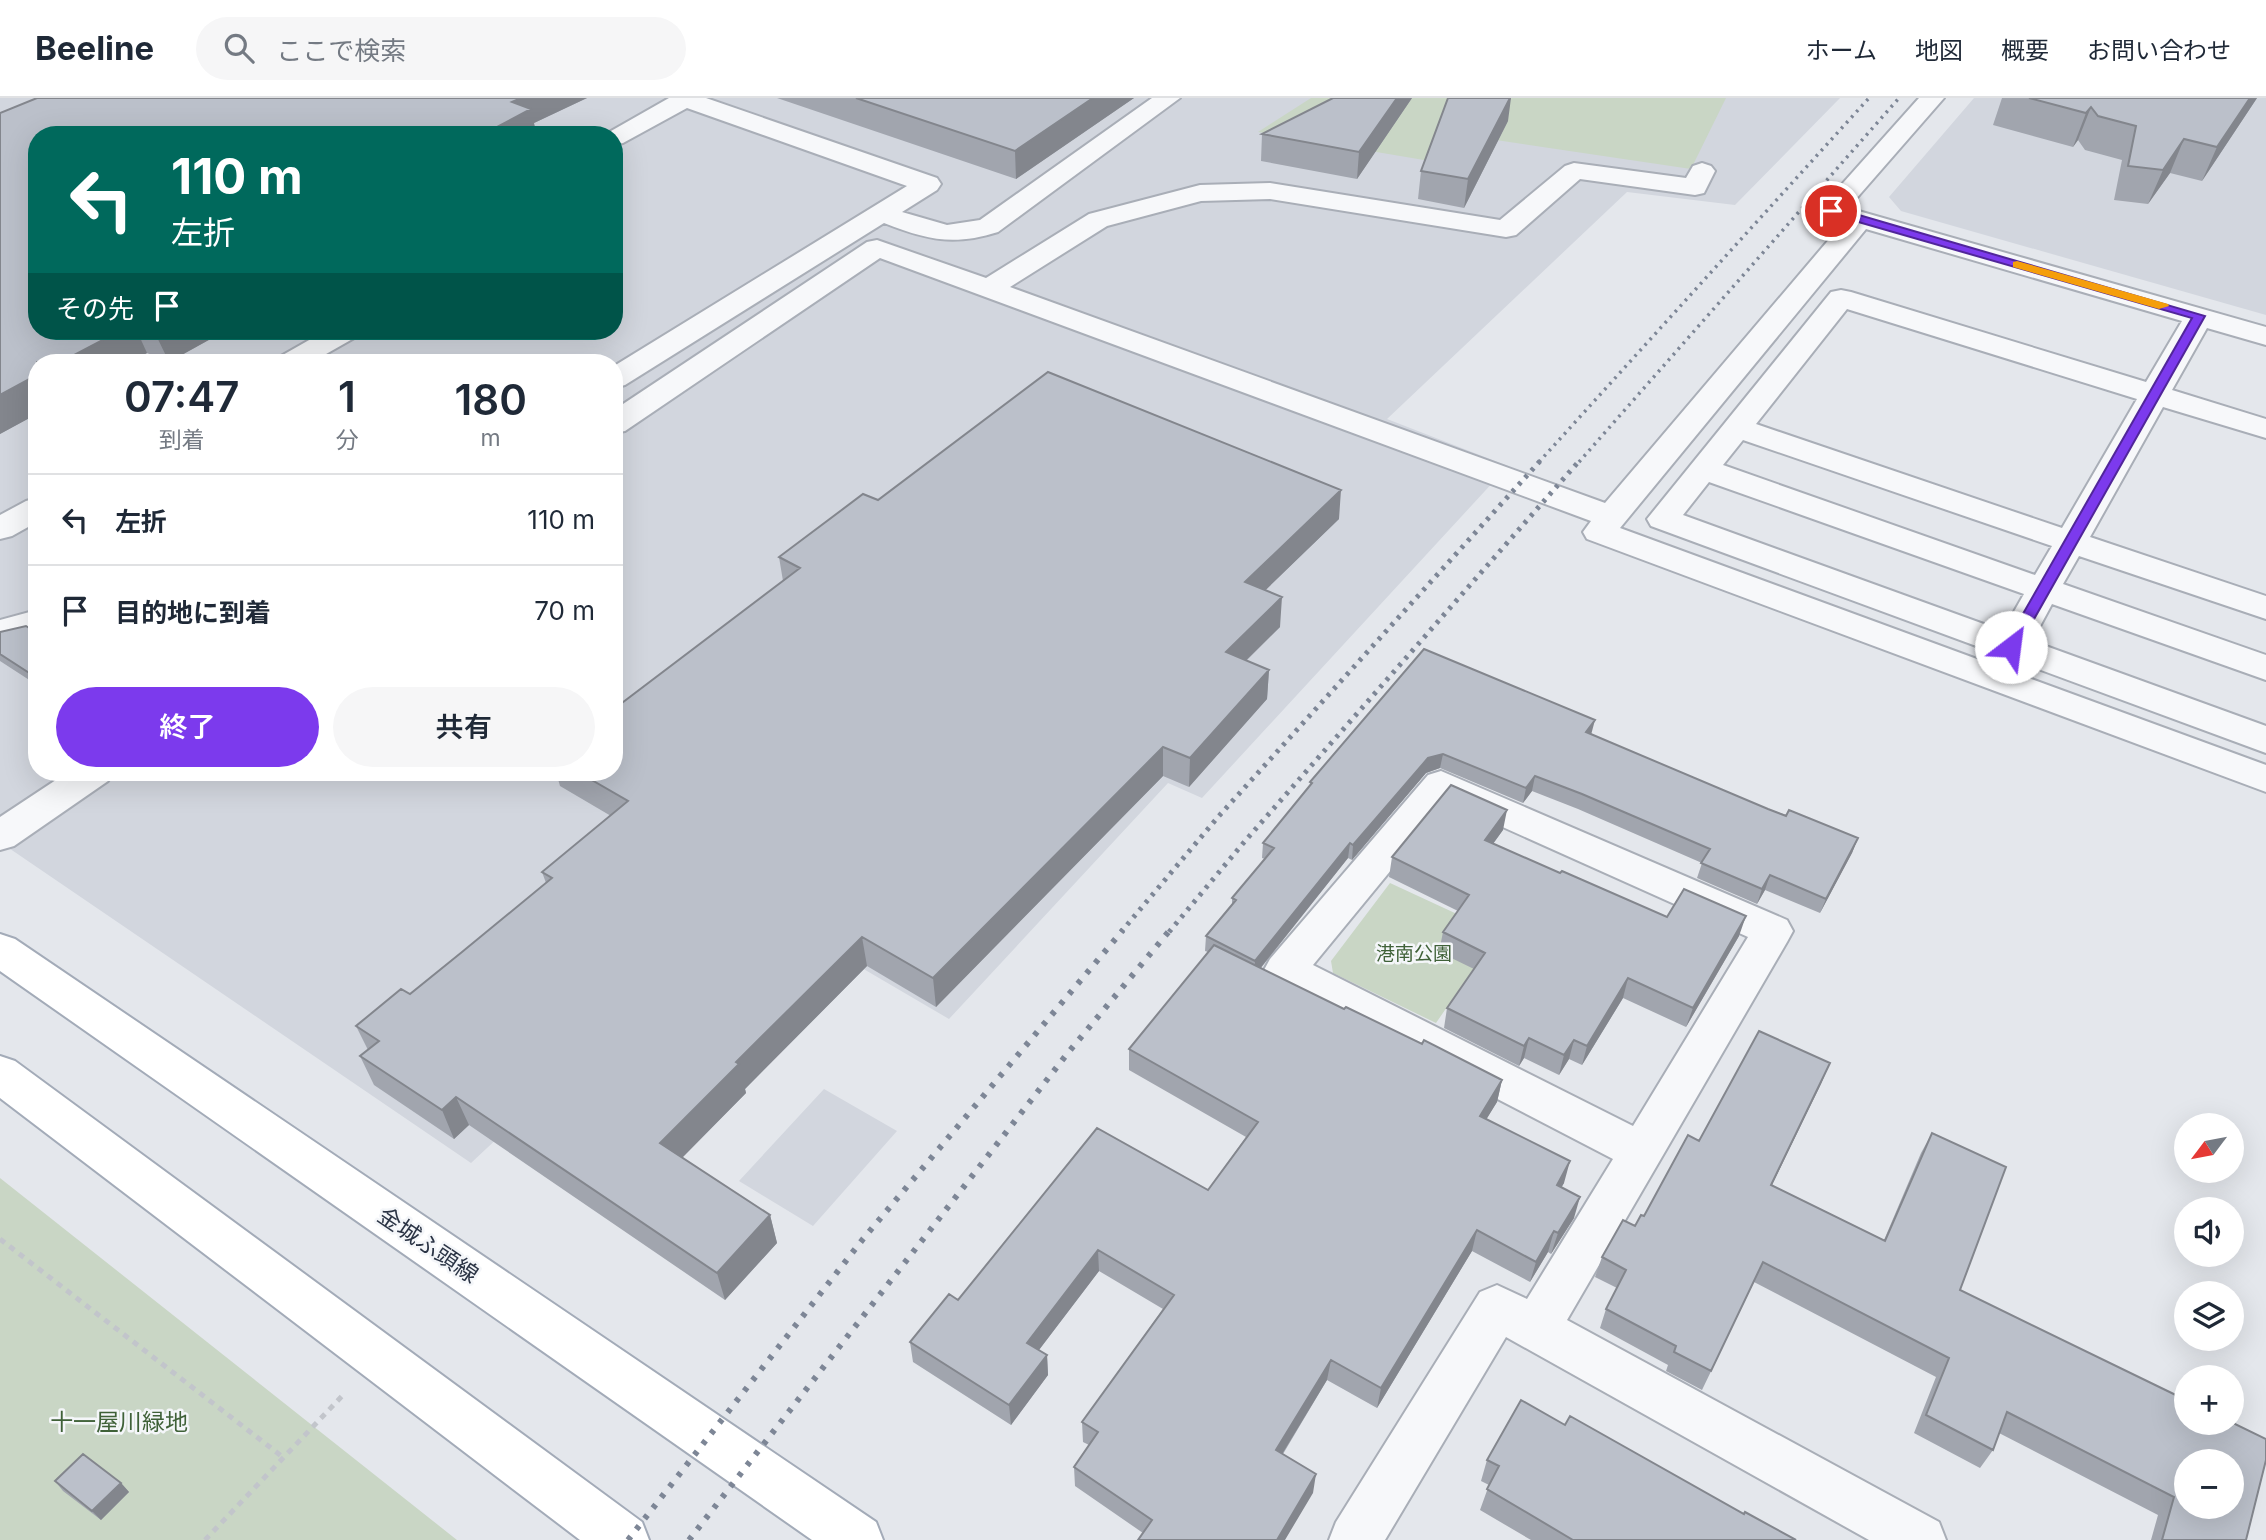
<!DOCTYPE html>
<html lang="ja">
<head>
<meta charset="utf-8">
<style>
  :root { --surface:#fff; --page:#f6f6f7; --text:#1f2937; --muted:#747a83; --line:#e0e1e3; --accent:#7c3aed }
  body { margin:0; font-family:Inter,"Noto Sans JP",sans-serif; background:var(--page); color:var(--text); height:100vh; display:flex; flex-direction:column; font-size:26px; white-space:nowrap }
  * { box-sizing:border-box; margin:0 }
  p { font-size:23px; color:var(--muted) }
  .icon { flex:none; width:38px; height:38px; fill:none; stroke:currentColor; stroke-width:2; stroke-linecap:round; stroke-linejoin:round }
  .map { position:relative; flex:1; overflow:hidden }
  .drawer { position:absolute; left:28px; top:256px; width:595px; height:427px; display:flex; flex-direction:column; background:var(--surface); border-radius:28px; box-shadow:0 7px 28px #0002 }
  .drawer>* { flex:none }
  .guide { position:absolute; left:28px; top:28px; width:595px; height:214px; border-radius:28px; box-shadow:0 7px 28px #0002; background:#00695c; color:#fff; overflow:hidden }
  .needle { width:46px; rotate:238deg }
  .tools { position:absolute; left:2174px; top:1015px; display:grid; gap:14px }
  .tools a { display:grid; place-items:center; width:70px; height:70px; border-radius:50%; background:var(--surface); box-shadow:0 7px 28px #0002; font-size:35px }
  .pin { position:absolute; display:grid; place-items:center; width:60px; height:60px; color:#fff; margin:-30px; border:4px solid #fff; border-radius:50%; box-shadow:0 2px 7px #0007 }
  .me { position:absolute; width:77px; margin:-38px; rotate:30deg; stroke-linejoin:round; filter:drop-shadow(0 0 5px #0008) }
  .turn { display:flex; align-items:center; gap:24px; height:147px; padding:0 28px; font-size:32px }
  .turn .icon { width:91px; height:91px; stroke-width:2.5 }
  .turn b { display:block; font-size:49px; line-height:60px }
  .then { display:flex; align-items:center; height:66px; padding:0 28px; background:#0003; gap:14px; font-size:26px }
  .eta { display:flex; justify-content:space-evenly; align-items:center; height:119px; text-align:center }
  .eta b { font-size:42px; font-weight:600; line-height:49px }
  .button { display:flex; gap:14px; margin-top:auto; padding:14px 28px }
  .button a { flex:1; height:80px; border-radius:42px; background:var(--accent); color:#fff; font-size:28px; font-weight:600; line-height:80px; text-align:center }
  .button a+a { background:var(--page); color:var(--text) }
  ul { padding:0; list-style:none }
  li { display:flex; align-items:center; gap:21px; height:91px; padding:0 28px; border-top:2px solid var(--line) }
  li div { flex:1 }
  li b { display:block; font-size:26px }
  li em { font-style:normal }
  header { display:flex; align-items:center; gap:42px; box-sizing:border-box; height:98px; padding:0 35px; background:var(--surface); border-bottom:2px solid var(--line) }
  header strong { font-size:33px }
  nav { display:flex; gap:38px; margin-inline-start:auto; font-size:24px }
  .search { width:490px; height:63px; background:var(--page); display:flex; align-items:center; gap:18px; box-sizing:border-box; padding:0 24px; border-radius:38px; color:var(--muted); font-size:26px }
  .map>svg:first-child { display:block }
  .built { fill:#d2d6de; fill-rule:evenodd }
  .green { fill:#c9d6c5 }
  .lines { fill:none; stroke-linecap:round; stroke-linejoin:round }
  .minor-casing { stroke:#a9aeb7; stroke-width:4 }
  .major-casing { stroke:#a3abb8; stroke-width:4 }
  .path { stroke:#c2c5cb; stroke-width:5; stroke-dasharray:6 6; stroke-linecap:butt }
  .minor { fill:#f7f8fa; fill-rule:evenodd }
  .major { fill:#fff; fill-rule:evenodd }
  .rail-far2 { stroke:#7d8696; stroke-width:3.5; stroke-dasharray:2.5 5; stroke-linecap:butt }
  .rail-far1 { stroke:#7d8696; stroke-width:5; stroke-dasharray:3.5 6; stroke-linecap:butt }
  .rail { stroke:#7d8696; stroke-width:6; stroke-dasharray:4.5 9; stroke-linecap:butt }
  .wall { fill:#a1a5ae }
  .shaded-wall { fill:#83868d }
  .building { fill:#bbc0ca; stroke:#83868d; stroke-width:2; fill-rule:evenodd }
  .route { fill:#7c3aed; stroke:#51269a; stroke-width:2 }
  .slow { fill:#f59e0b }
  .labels { text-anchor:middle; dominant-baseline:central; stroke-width:5; stroke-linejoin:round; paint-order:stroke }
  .park-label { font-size:19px; fill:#3f6138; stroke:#f4f6f9 }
  .near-street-label { font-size:23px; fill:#2b3445; stroke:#f4f6f9 }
  .near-park-label { font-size:23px; fill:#3f6138; stroke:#f4f6f9 }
</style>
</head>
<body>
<header>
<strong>Beeline</strong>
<div class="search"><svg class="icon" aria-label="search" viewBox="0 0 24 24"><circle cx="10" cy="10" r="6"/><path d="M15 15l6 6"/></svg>ここで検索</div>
<nav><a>ホーム</a><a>地図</a><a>概要</a><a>お問い合わせ</a></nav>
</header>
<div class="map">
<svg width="2266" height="1442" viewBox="0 0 2266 1442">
  <rect width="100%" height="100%" fill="#e4e7ec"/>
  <path class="built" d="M 0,0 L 1840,0 L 1735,107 L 1627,94 L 1387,321 L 1508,368 L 1202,700 L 1168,685 L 949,921 L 749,804 L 471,1065 L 0,744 ZM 37,37 L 614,37 L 614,233 L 37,233 ZM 37,264 L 614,264 L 614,674 L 37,674 Z
    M 1974,0 L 2266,0 L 2266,217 L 1901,113 L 1889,99 Z
    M 824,991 L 897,1033 L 813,1128 L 739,1083 Z"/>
  <path class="green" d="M 1311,0 L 1726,0 L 1691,71 L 1496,42 L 1483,72 L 1258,34 Z
    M 1390,785 L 1498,835 L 1436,925 L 1333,875 L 1331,863 Z
    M 0,1080 L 457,1442 L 0,1442 Z"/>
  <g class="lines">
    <defs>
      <path id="minor" d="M 669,0 L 706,0 L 937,80 L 941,86 L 937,92 L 902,114 L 947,127 L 980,122 L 1152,0 L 1180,0 L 998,134 C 954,148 927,142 884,125 L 625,287 L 614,290 L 614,268 L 907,88 L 687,10 L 623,45 L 614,47 L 614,37 L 604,37 Z
        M 1919,0 L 1944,0 L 1848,110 L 2266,229 L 2266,247 L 2207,230 L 2172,292 L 2266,321 L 2266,340 L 2163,309 L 2090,439 L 2266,498 L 2266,521 L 2079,458 L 2063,486 L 2266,557 L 2266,582 L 2052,506 L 2032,543 L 2266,628 L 2266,655 L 1651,428 L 1647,421 L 1831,194 L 1841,192 L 1851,194 L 2146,284 L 2182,223 L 1866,131 L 1620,430 L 2266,667 L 2266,694 L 1587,441 L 1583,434 L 1591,423 L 880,160 L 625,333 L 614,335 L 614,312 L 867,144 L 877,142 L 986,180 L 1089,116 L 1200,87 L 1270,85 L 1500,122 L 1565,68 L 1574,65 L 1686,80 L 1693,68 L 1702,65 L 1711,68 L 1715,73 L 1704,95 L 1695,97 L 1580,81 L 1516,137 L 1506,139 L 1270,101 L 1201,103 L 1107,128 L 1010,189 L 1605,405 L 1843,125 L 1822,119 L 1818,113 ZM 1847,211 L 2137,301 L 2062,430 L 1756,326 ZM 1743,342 L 2052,448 L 2035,477 L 1723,367 ZM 1709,384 L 2024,496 L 2003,533 L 1683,417 Z
        M 325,233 L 360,233 L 356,239 L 312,264 L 276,264 L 281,258 Z
        M 37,400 L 37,424 L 12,438 L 0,441 L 0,417 L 26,403 Z
        M 37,512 L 37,535 L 0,545 L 0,522 Z
        M 1441,673 L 1787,822 L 1793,833 L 1787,844 L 1567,1222 L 1939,1424 L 1946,1442 L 1869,1442 L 1506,1239 L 1385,1442 L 1329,1442 L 1336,1424 L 1480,1194 L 1497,1187 L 1527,1201 L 1613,1061 L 1270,883 L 1264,872 L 1270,861 L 1428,677 ZM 1447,704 L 1748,839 L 1633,1028 L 1313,867 Z
        M 68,674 L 114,674 L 108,683 L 14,748 L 0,752 L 0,719 Z"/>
      <path id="major" d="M 0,836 L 15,841 L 876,1424 L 883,1442 L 812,1442 L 0,873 Z
        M 0,958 L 15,963 L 642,1424 L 649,1442 L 580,1442 L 0,1000 Z"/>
    </defs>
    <use href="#minor" class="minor-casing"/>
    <use href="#major" class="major-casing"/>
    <path class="path" d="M 0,1141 L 284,1360
      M 205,1442 L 344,1296"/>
    <use href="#minor" class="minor"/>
    <use href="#major" class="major"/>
    <path class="rail-far2" d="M 1539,364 L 1869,0
      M 1579,364 L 1899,0"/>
    <path class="rail-far1" d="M 1121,834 L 1218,719 L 1541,362
      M 1169,834 L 1245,743 L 1580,362"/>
    <path class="rail" d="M 628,1442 L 863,1141 L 1123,832
      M 689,1442 L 1067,956 L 1170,832"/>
  </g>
  <path class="wall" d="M 37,0 L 587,0 L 534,25 L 37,233 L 225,233 L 169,264 L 147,255 L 0,336 L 0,15 Z
    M 777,0 L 1134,0 L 1016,81 Z
    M 1412,0 L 1357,81 L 1261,63 L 1262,36 Z
    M 2002,0 L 2257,0 L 2202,83 L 2170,75 L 2148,106 L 2114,102 L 2122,62 L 2085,52 L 2078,42 L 2073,49 L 1993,27 Z
    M 1508,23 L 1464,110 L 1418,101 L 1421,73 Z
    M 878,402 L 1339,421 L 1265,492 L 1280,529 L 1246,563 L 1269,572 L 1267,601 L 1189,689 L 1163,678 L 936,909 L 867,868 L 745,991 L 746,995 L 682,1060 L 770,1117 L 777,1145 L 725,1202 L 469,1027 L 454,1041 L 374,987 L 360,958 L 368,952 L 356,928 L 410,896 L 462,854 L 546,785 L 542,774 L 611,718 L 560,688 L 556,674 L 614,674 L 783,483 L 779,459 Z
    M 0,534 L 37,535 L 37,587 L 0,563 Z
    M 1424,551 L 1591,637 L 1768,711 L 1858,740 L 1852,755 L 1820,815 L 1765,792 L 1757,806 L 1697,780 L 1702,765 L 1578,711 L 1532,693 L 1523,705 L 1440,670 L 1426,675 L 1352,762 L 1348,760 L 1261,870 L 1344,911 L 1502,982 L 1497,1004 L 1486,1021 L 1564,1085 L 1561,1089 L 1574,1120 L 1551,1156 L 1548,1154 L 1530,1184 L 1472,1153 L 1377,1310 L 1327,1282 L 1283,1356 L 1313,1395 L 1143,1435 L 1075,1388 L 1074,1369 L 1089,1347 L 1083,1344 L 1082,1324 L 1163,1211 L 1099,1173 L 1039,1252 L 1047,1257 L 1048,1277 L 1011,1327 L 913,1264 L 910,1244 L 958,1202 L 1208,1092 L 1246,1039 L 1129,972 L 1129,951 L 1208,854 L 1205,853 L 1206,838 L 1232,807 L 1232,800 L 1265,761 L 1262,760 L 1263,745 L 1310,689 L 1310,684 Z
    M 1503,732 L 1493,746 L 1560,775 L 1667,819 L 1739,838 L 1686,929 L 1623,900 L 1582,967 L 1569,961 L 1559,977 L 1524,960 L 1519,968 L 1444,930 L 1447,910 L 1474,871 L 1439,854 L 1443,834 L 1458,813 L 1389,779 L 1392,759 Z
    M 1830,965 L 1772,1087 L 1884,1142 L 1921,1055 L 1932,1035 L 1960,1192 L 2246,1442 L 2151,1442 L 2158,1417 L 1999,1335 L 1993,1352 L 1980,1370 L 1914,1335 L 1936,1279 L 1754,1184 L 1702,1292 L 1666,1273 L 1668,1267 L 1600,1230 L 1606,1211 L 1617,1190 L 1595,1179 L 1602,1159 L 1635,1128 L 1644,1118 L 1699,1043 Z
    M 1565,1327 L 1743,1416 L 1796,1442 L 1531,1442 L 1480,1412 L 1489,1387 L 1481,1383 L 1487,1362 Z
    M 55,1383 L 121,1385 L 129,1394 L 101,1422 L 63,1393 Z"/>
  <path class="shaded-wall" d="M 521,0 L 587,0 L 534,25 L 537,37 L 482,37 L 512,4 Z
    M 1093,0 L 1134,0 L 1016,81 L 1015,53 Z
    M 1397,0 L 1412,0 L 1357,81 L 1359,54 Z
    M 1510,0 L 1511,0 L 1508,23 L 1464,110 L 1468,81 Z
    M 2250,0 L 2257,0 L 2202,83 L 2217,49 Z
    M 2091,9 L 2078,42 L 2073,49 L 2086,15 Z
    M 2184,41 L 2170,75 L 2148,106 L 2163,72 Z
    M 120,233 L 137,233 L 147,255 L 130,264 L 61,264 Z
    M 159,233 L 225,233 L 169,264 L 155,235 Z
    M 37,277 L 37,316 L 0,336 L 0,297 Z
    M 1341,392 L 1339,421 L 1244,513 L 1245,484 Z
    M 1282,499 L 1280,529 L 1224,584 L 1226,554 Z
    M 1269,572 L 1267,601 L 1189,689 L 1190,660 Z
    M 1595,622 L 1591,637 L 1586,634 Z
    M 1163,649 L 1163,678 L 936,909 L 933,880 Z
    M 1443,656 L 1440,670 L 1426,675 L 1352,762 L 1353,747 L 1428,660 Z
    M 1535,678 L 1532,693 L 1523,705 L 1526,690 Z
    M 1507,712 L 1503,732 L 1481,762 L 1485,742 Z
    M 1858,740 L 1852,755 L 1820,815 L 1826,801 Z
    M 1350,745 L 1348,760 L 1254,878 L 1255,863 Z
    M 1770,777 L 1765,792 L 1757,806 L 1762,791 Z
    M 1746,818 L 1739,838 L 1686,929 L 1693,910 Z
    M 862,839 L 867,868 L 745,991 L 746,995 L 669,1073 L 660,1045 L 736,964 Z
    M 1628,880 L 1623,900 L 1582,967 L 1587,948 Z
    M 1529,940 L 1524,960 L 1519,968 L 1524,948 Z
    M 1574,942 L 1569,961 L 1559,977 L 1564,957 Z
    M 1830,965 L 1821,986 L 1762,1107 L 1771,1087 Z
    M 1502,982 L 1497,1004 L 1475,1040 L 1480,1018 Z
    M 456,999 L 469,1027 L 454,1041 L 442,1012 Z
    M 1570,1063 L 1564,1085 L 1551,1108 L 1557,1087 Z
    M 1580,1099 L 1574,1120 L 1551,1156 L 1558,1135 Z
    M 770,1117 L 777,1145 L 725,1202 L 717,1175 Z
    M 1477,1132 L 1472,1153 L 1377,1310 L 1381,1290 Z
    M 1554,1133 L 1548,1154 L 1530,1184 L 1536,1164 Z
    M 1098,1152 L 1099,1173 L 1029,1265 L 1027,1245 Z
    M 1047,1257 L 1048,1277 L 1011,1327 L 1009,1307 Z
    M 1331,1262 L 1327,1282 L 1273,1371 L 1276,1352 Z
    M 1316,1376 L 1313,1395 L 1285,1442 L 1277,1442 Z
    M 121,1385 L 129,1394 L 101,1422 L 92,1413 Z"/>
  <path class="building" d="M 37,0 L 521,0 L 512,4 L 531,11 L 482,37 L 37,37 L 37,233 L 120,233 L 61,264 L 37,264 L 37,277 L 0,297 L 0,15 Z
    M 856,0 L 1093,0 L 1015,53 Z
    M 1333,0 L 1397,0 L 1359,54 L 1262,36 Z
    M 1448,0 L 1510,0 L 1468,81 L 1421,73 Z
    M 2029,0 L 2250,0 L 2217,49 L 2184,41 L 2163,72 L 2128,68 L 2136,28 L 2098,18 L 2091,9 L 2086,15 Z
    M 1048,274 L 1341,392 L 1245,484 L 1282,499 L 1226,554 L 1269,572 L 1190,660 L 1163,649 L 933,880 L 862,839 L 736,964 L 739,966 L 660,1045 L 770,1117 L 717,1175 L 456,999 L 442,1012 L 360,958 L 379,943 L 356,928 L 401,891 L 410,896 L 462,854 L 552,780 L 542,774 L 628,703 L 578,674 L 614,674 L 614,611 L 800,470 L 779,459 L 863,396 L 878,402 Z
    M 26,528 L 37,535 L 37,580 L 0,556 L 0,534 Z
    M 1424,551 L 1595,622 L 1586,634 L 1768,711 L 1786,718 L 1789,712 L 1858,740 L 1826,801 L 1770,777 L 1762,791 L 1701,765 L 1710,751 L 1582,696 L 1535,678 L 1526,690 L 1443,656 L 1428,660 L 1353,747 L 1350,745 L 1255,863 L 1206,838 L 1236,802 L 1232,800 L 1274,750 L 1263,745 L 1312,685 L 1310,684 Z
    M 1451,687 L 1507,712 L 1485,742 L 1560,775 L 1562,773 L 1667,819 L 1684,791 L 1746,818 L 1693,910 L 1628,880 L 1587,948 L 1574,942 L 1564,957 L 1529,940 L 1524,948 L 1447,910 L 1485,855 L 1443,834 L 1469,797 L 1392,759 Z
    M 1214,847 L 1344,911 L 1346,909 L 1422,946 L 1424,942 L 1502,982 L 1480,1018 L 1570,1063 L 1557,1087 L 1580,1099 L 1558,1135 L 1554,1133 L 1536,1164 L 1477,1132 L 1381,1290 L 1331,1262 L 1276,1352 L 1316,1376 L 1277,1442 L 1138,1442 L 1152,1422 L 1074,1369 L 1098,1334 L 1082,1324 L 1174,1197 L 1098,1152 L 1027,1245 L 1047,1257 L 1009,1307 L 910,1244 L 949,1196 L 958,1202 L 1097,1030 L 1208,1092 L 1258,1024 L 1129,951 Z
    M 1759,933 L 1830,965 L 1771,1087 L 1885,1143 L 1932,1035 L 2006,1069 L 1960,1192 L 2186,1302 L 2186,1325 L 2231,1324 L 2266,1341 L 2266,1362 L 2246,1442 L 2162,1442 L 2174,1399 L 2007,1314 L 1993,1352 L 1926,1317 L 1949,1260 L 1763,1164 L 1711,1273 L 1674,1254 L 1676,1248 L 1606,1211 L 1626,1172 L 1602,1159 L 1623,1122 L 1635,1128 L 1641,1117 L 1644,1118 L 1688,1037 L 1699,1043 ZM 2186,1363 L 2231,1363 L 2231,1409 L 2186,1409 Z
    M 1521,1302 L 1565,1327 L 1570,1318 L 1744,1416 L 1745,1414 L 1796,1442 L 1573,1442 L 1487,1391 L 1499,1368 L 1487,1362 Z
    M 83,1356 L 121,1385 L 92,1413 L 55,1383 Z"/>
  <path class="route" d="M 1827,110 L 1835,110 L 2205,218 L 2016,553 L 2006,553 L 2004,549 L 2192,220 L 1827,115 Z"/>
  <path class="slow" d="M 2017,163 L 2168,206 L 2169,208 L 2159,211 L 2013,169 L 2013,164 Z"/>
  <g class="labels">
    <g class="park-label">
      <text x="1414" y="855">港南公園</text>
    </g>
    <g class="near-street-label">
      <text transform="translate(428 1147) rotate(34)">金城ふ頭線</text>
    </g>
    <g class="near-park-label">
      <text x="119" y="1324">十一屋川緑地</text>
    </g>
  </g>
</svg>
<div class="tools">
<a><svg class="needle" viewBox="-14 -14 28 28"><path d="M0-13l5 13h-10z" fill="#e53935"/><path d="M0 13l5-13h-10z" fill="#747a83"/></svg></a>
<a><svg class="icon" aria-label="sound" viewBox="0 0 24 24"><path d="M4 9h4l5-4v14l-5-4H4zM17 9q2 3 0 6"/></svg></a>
<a><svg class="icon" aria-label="layers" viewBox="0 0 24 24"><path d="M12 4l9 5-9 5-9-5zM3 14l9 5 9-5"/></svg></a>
<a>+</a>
<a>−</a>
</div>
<div class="pin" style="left:1831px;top:113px;background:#d93025"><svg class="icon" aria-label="arrive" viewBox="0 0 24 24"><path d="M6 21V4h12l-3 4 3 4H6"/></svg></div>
<svg class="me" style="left:2011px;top:549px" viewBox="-20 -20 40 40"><circle r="19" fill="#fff"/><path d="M0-13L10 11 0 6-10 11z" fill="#7c3aed"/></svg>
<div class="guide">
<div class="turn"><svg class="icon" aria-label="left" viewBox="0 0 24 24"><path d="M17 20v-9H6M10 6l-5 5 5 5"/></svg><div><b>110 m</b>左折</div></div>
<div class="then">その先<svg class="icon" aria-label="arrive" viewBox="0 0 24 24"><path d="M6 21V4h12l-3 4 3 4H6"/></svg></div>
</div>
<section class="drawer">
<div class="eta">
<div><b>07:47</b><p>到着</p></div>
<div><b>1</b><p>分</p></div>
<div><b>180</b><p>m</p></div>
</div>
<ul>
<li><svg class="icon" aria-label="left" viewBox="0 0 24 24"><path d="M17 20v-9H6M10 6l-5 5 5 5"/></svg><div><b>左折</b></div><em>110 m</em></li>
<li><svg class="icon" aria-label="arrive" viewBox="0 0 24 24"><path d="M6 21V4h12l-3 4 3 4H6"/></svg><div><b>目的地に到着</b></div><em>70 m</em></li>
</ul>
<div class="button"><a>終了</a><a>共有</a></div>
</section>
</div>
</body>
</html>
